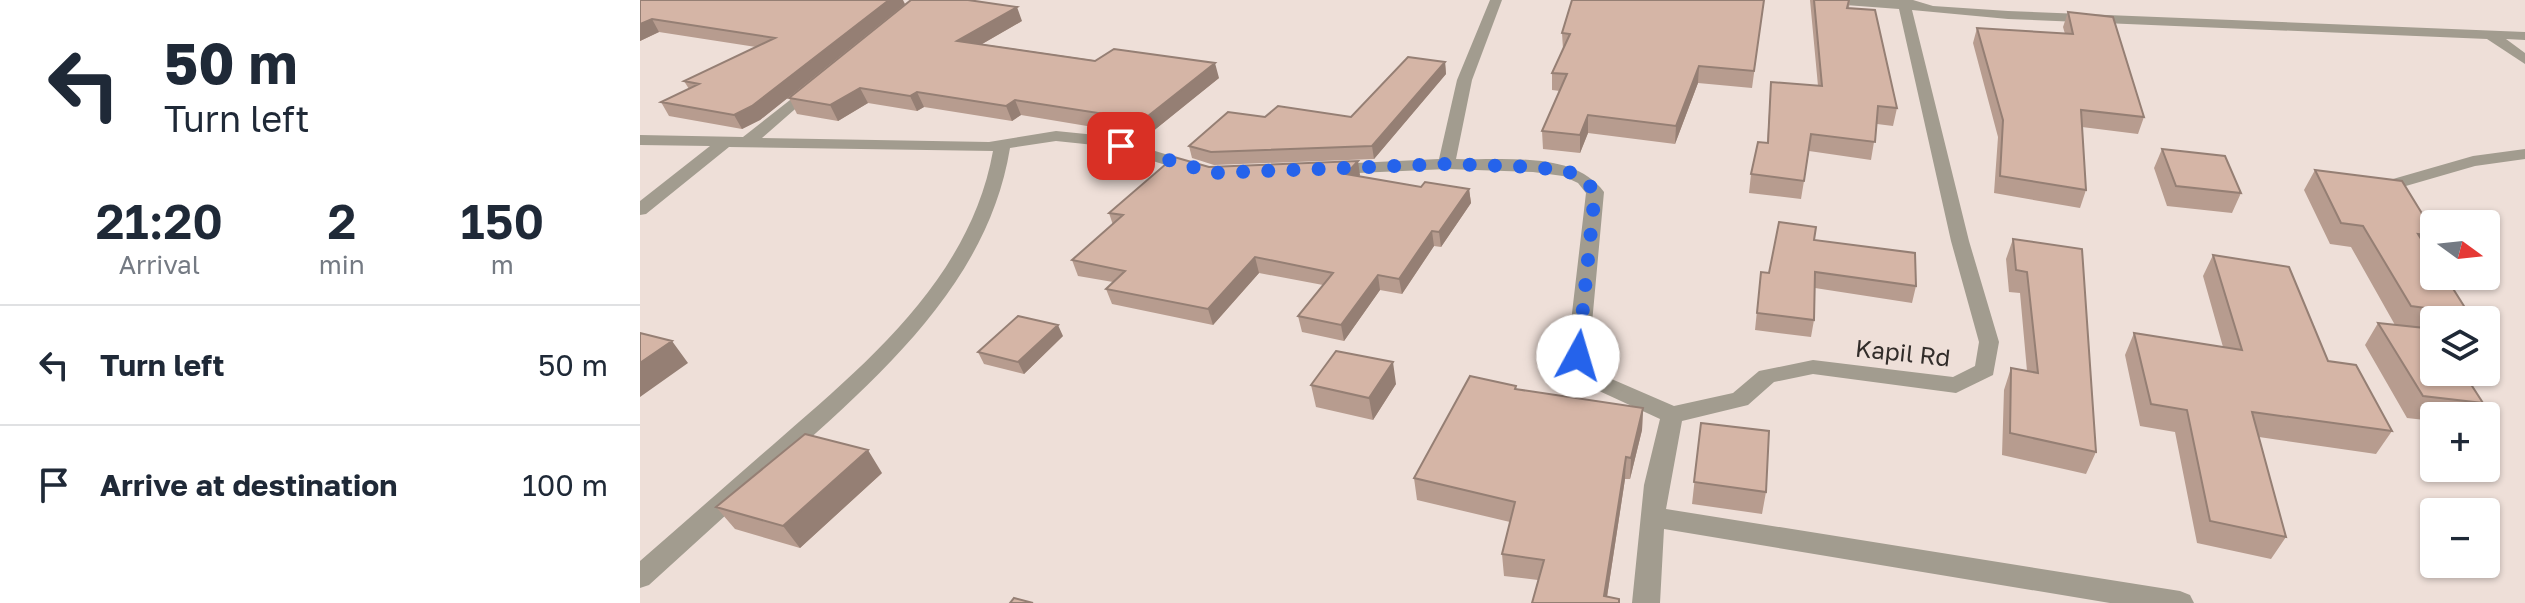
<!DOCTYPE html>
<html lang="en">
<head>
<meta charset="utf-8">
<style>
  :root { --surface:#fff; --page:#f2f2f3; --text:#1f2937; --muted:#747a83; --line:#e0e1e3 }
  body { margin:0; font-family:"Golos Text",sans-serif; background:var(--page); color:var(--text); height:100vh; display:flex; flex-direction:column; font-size:30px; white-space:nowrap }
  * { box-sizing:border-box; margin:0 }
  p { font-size:26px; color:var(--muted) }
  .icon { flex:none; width:44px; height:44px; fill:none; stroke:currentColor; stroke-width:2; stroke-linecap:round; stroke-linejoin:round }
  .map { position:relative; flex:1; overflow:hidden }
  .side { display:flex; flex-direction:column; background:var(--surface); width:640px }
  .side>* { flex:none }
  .banner { background:#fff; color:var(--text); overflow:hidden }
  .needle { width:52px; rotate:105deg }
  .buttons { position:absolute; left:1780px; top:210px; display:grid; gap:16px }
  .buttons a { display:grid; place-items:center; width:80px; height:80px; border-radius:8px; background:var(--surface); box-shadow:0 2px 6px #0004; font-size:40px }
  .pin { position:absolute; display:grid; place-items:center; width:68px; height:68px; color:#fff; margin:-34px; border-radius:16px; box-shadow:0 4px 12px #0006 }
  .me { position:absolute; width:88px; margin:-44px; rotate:6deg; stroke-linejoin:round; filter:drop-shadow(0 0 6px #0008) }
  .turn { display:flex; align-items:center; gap:28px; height:168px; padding:0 32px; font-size:36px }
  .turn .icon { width:104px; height:104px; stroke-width:2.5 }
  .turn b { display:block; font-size:56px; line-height:68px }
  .eta { display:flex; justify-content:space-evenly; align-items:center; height:136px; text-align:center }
  .eta b { font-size:48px; font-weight:600; line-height:56px }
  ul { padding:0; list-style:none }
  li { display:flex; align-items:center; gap:24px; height:120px; padding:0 32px; border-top:2px solid var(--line) }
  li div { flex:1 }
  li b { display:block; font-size:30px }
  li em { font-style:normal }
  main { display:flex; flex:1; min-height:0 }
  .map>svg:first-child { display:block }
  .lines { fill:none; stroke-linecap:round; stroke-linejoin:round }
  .street { fill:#a29c8f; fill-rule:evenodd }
  .wall { fill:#b79c8f }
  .shaded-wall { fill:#957f74 }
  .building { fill:#d5b5a6; stroke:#957f74; stroke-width:2 }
  .route { stroke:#2563eb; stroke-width:14; stroke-dasharray:0 25.2 }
  .labels { text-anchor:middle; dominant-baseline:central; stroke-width:7; stroke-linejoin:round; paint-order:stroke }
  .street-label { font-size:24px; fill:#322d2a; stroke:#eedfd8 }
</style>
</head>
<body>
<main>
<section class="side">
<div class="banner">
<div class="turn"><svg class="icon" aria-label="left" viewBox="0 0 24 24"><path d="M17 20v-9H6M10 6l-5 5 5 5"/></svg><div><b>50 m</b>Turn left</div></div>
</div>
<div class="eta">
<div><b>21:20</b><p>Arrival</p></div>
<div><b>2</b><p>min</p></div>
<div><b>150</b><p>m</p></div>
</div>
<ul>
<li><svg class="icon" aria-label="left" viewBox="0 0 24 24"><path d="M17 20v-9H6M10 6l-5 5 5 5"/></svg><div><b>Turn left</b></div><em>50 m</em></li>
<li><svg class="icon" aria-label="arrive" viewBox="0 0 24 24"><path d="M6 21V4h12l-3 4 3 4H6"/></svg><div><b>Arrive at destination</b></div><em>100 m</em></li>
</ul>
</section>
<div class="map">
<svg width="1885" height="603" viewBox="0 0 1885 603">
  <rect width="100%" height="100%" fill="#eedfd8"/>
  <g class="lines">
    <path class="street" d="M 850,0 L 862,0 L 832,80 L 816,159 C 863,161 933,150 964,192 L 949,356 L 960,374 L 1034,406 L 1093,393 L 1119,371 L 1173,360 L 1313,377 L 1335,366 L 1339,342 L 1311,241 L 1259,9 L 1192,4 L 1186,0 L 1273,0 L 1293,6 L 1368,11 L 1885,32 L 1885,40 L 1866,39 L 1885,53 L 1885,64 L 1847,39 L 1368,19 L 1272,10 L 1329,241 L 1359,342 L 1353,375 L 1316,393 L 1173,374 L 1134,382 L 1108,405 L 1042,421 L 1026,509 L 1540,591 L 1550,595 L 1554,603 L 1470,603 L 1024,529 L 1020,603 L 992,603 L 1004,485 L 1020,419 L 944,384 L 927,356 L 946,193 L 938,183 L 923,176 L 893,172 L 807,169 L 695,174 L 687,169 L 695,164 L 799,159 L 817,80 Z
      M 173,82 L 180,86 L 178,89 L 122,138 L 349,142 L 416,131 L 466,136 L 561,165 L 563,169 L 555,174 L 464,146 L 416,141 L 370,148 C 349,279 246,370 153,454 C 105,498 57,541 9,585 L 0,588 L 0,561 C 48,519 95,478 143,436 C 233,358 331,274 353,151 L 89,147 L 6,214 L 0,215 L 0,201 L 70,146 L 0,145 L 0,135 L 103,137 Z
      M 1885,149 L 1885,159 L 1835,166 L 1752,190 L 1743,185 L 1746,181 L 1833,156 Z"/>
  </g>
  <path class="wall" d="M 0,0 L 265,4 L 120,120 L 102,129 L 29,116 L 21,102 L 49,89 L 44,81 L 116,47 L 19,32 L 0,41 Z
    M 1124,0 L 1112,88 L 1058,83 L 1035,144 L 948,133 L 940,153 L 903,149 L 902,131 L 920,91 L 912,90 L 912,73 L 923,49 L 922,33 Z
    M 1170,0 L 1210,0 L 1209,8 L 1257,108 L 1253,126 L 1237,124 L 1231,160 L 1169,151 L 1161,199 L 1109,193 L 1111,174 L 1127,143 L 1131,82 L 1178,86 Z
    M 1428,12 L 1504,117 L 1498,134 L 1442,127 L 1446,190 L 1440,208 L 1354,193 L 1358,137 L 1333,43 L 1337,28 L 1425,34 L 1423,27 Z
    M 382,21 L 342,44 L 579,78 L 507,136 L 381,115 L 372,121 L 284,107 L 277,111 L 228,103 L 198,121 L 157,114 L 149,98 Z
    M 805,62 L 806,74 L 734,159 L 574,165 L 552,158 L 549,146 L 625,117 L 711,117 Z
    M 1522,149 L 1601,193 L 1592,213 L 1527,206 L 1514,168 Z
    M 569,167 L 720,175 L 719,176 L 781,187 L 829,189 L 831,203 L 801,247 L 794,246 L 762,294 L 740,290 L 704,341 L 662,332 L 658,316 L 683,285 L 619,273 L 573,325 L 472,304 L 466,289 L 473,282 L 438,276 L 432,260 L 473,225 L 469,213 Z
    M 1675,170 L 1794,233 L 1794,239 L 1788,250 L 1829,314 L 1825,320 L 1794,320 L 1794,372 L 1843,403 L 1834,416 L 1794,416 L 1794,421 L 1767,418 L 1725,345 L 1738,323 L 1755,325 L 1711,247 L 1690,244 L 1664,190 Z
    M 1373,239 L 1442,249 L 1456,452 L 1446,474 L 1362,455 L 1364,390 L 1371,368 L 1387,371 L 1380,293 L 1369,292 L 1366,259 Z
    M 1174,240 L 1276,286 L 1272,303 L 1175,288 L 1174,320 L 1171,337 L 1115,330 L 1121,272 L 1129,273 Z
    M 1573,255 L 1688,361 L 1752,431 L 1736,454 L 1619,437 L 1646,537 L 1631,559 L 1557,543 L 1535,432 L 1500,426 L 1485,355 L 1494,333 L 1583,347 L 1563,276 Z
    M 423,336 L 384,374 L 344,364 L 338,352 Z
    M 756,384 L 733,420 L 676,407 L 671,385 Z
    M 876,386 L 876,389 L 1003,408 L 1002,430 L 990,479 L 985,479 L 967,597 L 979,599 L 979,603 L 892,603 L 898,580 L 864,576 L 862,554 L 870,522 L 777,500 L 774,478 Z
    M 1061,423 L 1126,492 L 1122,514 L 1052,504 Z
    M 242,473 L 160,548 L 95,529 L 76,507 Z"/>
  <path class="shaded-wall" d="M 249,0 L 263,0 L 265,4 L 120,120 L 102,129 L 94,115 Z
    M 377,7 L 382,21 L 323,55 L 317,41 Z
    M 12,19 L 19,32 L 0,41 L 0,24 Z
    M 805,62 L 806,74 L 734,159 L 732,146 Z
    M 575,63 L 579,78 L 507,136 L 503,120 Z
    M 1059,66 L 1058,83 L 1035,144 L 1036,126 Z
    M 220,88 L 228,103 L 198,121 L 190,105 Z
    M 277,92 L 284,107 L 277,111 L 270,96 Z
    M 375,100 L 381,115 L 372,121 L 366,106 Z
    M 948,115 L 948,133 L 940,153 L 940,135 Z
    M 718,161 L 720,175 L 708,189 L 706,174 Z
    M 829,189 L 831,203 L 801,247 L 799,232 Z
    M 792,231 L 794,246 L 762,294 L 759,279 Z
    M 615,257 L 619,273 L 573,325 L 568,309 Z
    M 738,275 L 740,290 L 704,341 L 701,325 Z
    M 418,325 L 423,336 L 384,374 L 378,362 Z
    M 32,341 L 48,363 L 0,397 L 0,363 Z
    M 753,362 L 756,384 L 733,420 L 729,398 Z
    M 1003,408 L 1002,430 L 990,479 L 991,458 Z
    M 228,450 L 242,473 L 160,548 L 143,526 Z
    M 986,457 L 985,479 L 966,603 L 964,596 Z"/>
  <path class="building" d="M 0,0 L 249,0 L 112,106 L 94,115 L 21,102 L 59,84 L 44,81 L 135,38 L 12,19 L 0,24 Z
    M 271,0 L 328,0 L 377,7 L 317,41 L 455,61 L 474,49 L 575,63 L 503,120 L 375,100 L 366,106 L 277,92 L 270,96 L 220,88 L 190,105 L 149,98 Z
    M 932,0 L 1124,0 L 1114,71 L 1059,66 L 1036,126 L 948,115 L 940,135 L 902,131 L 927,74 L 912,73 L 930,34 L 922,33 Z
    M 1174,0 L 1209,0 L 1207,8 L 1235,10 L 1257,108 L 1238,106 L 1235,142 L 1171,134 L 1164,181 L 1111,174 L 1118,142 L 1128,143 L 1131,82 L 1182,86 Z
    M 1428,12 L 1473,17 L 1504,117 L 1441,110 L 1446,190 L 1360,176 L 1363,120 L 1337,28 L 1433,34 Z
    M 768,57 L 805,62 L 732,146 L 571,152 L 549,146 L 588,112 L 625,117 L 638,106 L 711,117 Z
    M 1522,149 L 1585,156 L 1601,193 L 1536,186 Z
    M 534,157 L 569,167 L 718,161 L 706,174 L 781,187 L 785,182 L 829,189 L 799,232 L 792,231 L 759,279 L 738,275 L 701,325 L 658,316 L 693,273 L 615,257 L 568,309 L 466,289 L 485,271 L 432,260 L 483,215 L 469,213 Z
    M 1675,170 L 1762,181 L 1794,233 L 1794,236 L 1778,234 L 1794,260 L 1794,276 L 1805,276 L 1829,314 L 1771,306 L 1723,226 L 1701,223 Z
    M 1139,222 L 1176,227 L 1174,240 L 1275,253 L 1276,286 L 1175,272 L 1174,320 L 1117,313 L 1121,272 L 1129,273 Z
    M 1373,239 L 1442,249 L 1456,452 L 1370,433 L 1371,368 L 1398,373 L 1387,272 L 1376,270 Z
    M 1573,255 L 1649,267 L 1688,361 L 1716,365 L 1752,431 L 1612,412 L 1646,537 L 1570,521 L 1547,410 L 1511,404 L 1494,333 L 1602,350 Z
    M 378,316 L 418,325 L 378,362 L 338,352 Z
    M 1738,323 L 1794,329 L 1794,372 L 1823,372 L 1843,403 L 1783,396 Z
    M 0,333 L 32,341 L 0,363 Z
    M 696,351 L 753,362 L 729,398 L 671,385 Z
    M 830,376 L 876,386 L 875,389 L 1003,408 L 991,458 L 986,457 L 964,596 L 979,599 L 979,603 L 892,603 L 904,560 L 862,554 L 875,502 L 774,478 Z
    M 1061,423 L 1129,431 L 1126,492 L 1054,482 Z
    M 165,434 L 228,450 L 143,526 L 76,507 Z
    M 374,598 L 393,603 L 370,603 Z"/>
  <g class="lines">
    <path class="route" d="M 481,146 L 573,173 L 807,164 L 893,167 L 927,171 L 944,179 L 955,192 L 938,356"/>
  </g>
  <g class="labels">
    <g class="street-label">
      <text transform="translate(1263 352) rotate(6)">Kapil Rd</text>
    </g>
  </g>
</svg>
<div class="buttons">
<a><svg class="needle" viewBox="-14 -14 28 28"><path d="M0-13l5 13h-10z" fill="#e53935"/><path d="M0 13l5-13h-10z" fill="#747a83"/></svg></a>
<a><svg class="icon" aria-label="layers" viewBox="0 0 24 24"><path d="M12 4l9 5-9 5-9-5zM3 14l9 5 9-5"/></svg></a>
<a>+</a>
<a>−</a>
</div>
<div class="pin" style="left:481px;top:146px;background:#d93025"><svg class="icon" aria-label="arrive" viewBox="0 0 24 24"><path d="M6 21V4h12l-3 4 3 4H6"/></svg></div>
<svg class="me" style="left:938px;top:356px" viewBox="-20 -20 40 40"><circle r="19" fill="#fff"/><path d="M0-13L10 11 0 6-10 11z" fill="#2563eb"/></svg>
</div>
</main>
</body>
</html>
